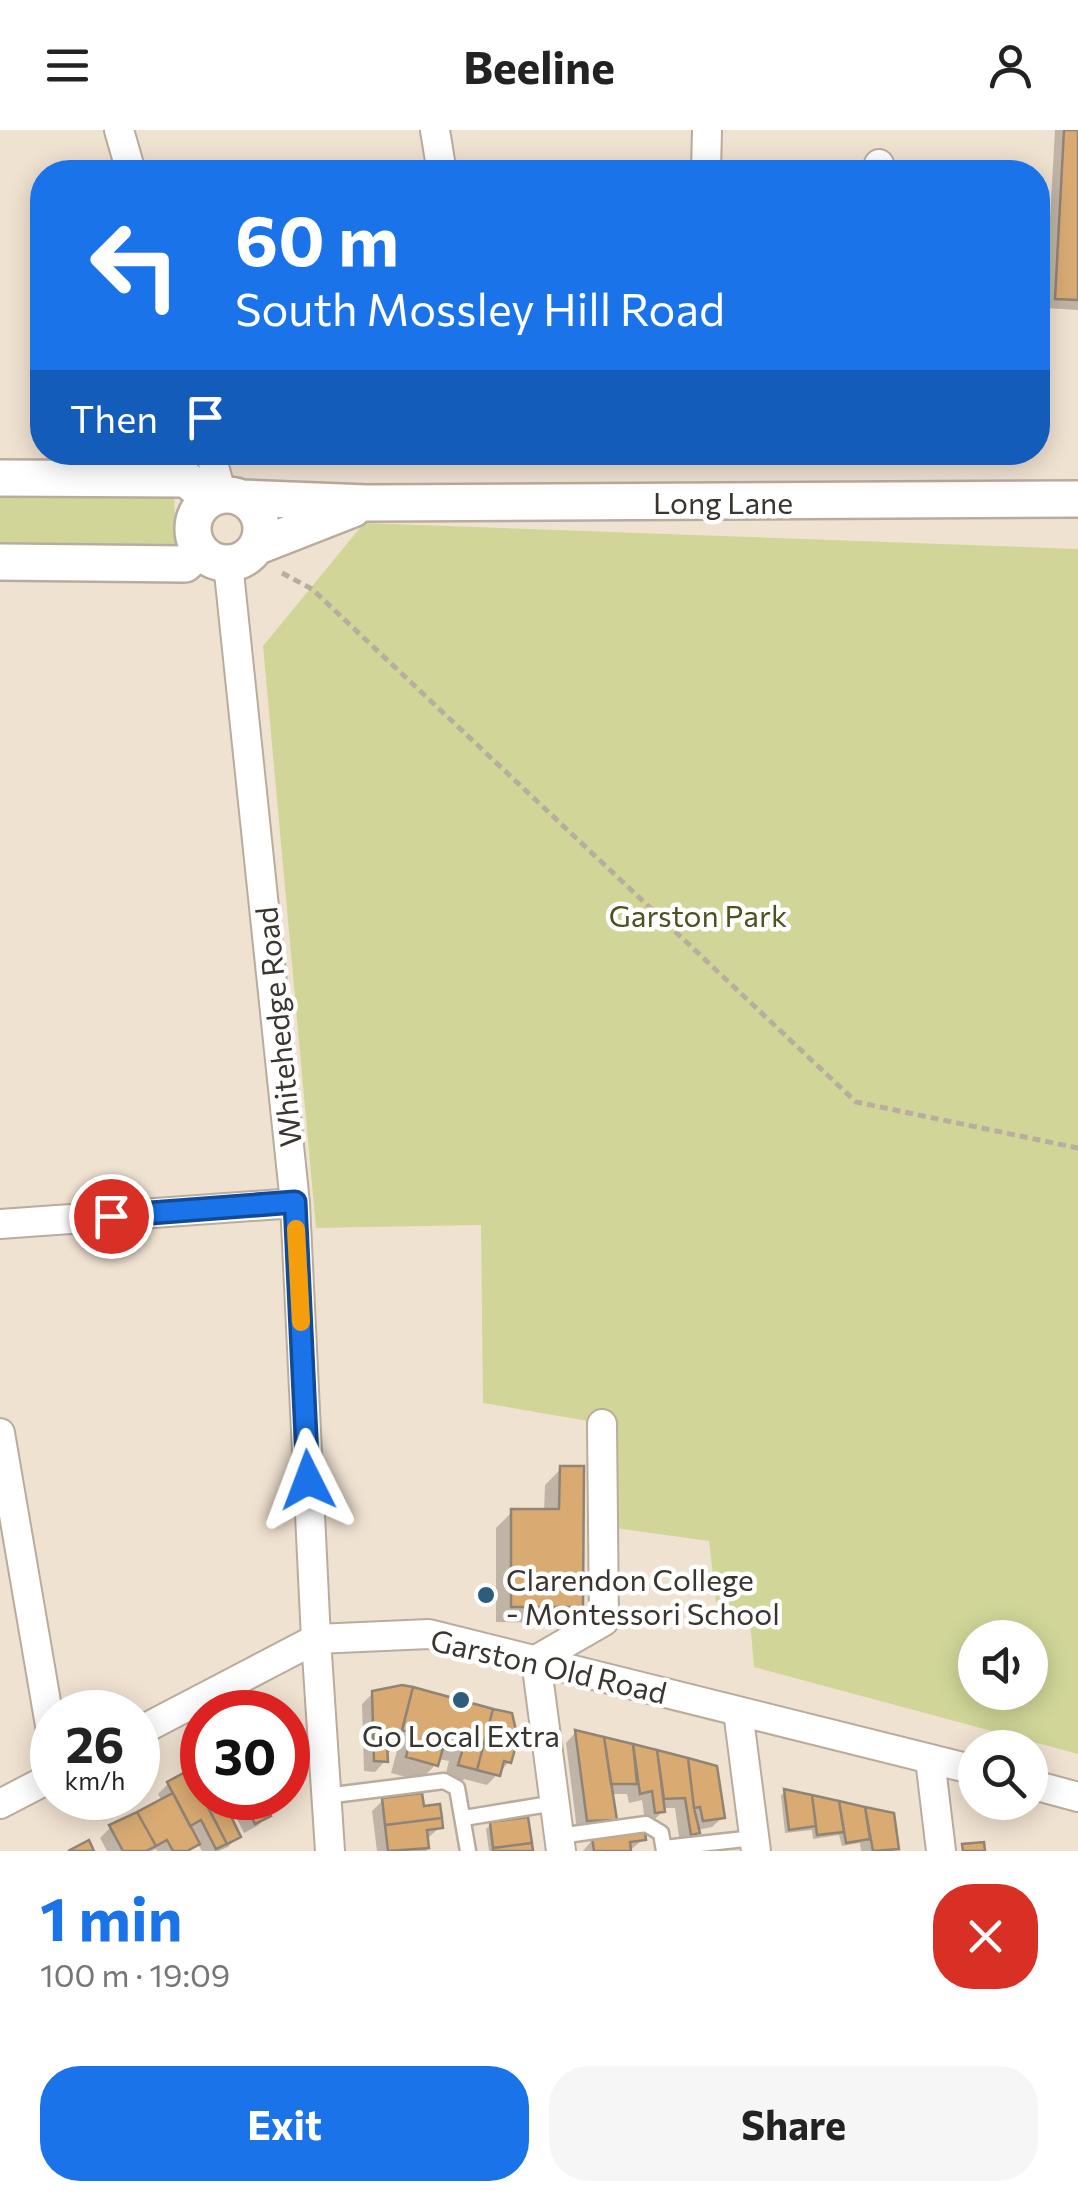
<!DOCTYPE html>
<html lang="en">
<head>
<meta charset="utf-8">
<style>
  :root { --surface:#fff; --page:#f6f6f6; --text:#222; --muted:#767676; --accent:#1a73e8 }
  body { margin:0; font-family:Commissioner,sans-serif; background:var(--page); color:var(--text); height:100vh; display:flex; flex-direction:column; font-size:38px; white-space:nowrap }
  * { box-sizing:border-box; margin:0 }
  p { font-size:32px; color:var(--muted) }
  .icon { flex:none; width:55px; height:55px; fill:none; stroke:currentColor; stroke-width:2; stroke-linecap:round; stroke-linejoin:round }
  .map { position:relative; height:1721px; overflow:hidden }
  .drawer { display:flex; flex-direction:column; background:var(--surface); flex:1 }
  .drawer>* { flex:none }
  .hud { position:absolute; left:30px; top:30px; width:1020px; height:305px; border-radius:40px; box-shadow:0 5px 25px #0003; background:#1a73e8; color:#fff; overflow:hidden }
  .fabs { position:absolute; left:958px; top:1490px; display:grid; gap:20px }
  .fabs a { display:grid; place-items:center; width:90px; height:90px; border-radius:50%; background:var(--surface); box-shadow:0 5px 25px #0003; font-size:50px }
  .speed { position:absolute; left:30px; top:1560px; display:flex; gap:20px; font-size:50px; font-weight:700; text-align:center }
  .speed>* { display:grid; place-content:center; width:130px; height:130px; border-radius:50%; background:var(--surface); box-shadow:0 5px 25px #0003; line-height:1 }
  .speed small { font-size:25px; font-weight:400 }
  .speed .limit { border:15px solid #d22; background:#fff; color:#111 }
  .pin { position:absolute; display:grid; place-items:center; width:85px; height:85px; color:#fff; margin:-42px; border:5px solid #fff; border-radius:50%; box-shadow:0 2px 10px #0007 }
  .me { position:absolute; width:110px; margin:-55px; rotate:357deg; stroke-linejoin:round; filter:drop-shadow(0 0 8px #0008) }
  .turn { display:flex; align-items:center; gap:35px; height:210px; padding:0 40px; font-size:45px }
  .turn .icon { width:130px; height:130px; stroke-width:2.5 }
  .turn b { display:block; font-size:70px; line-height:85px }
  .then { display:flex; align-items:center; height:95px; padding:0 40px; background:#0003; gap:20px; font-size:38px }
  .round { display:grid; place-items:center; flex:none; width:105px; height:105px; border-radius:40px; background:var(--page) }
  .overview { display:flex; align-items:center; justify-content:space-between; height:170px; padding:0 40px }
  h1 { font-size:60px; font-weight:700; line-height:75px; color:var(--accent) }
  .action { display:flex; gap:20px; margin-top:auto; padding:20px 40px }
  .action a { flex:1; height:115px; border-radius:40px; background:var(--accent); color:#fff; font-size:40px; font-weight:700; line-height:115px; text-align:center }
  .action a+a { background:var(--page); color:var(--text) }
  header { display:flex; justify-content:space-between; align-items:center; height:130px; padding:0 40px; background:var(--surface); font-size:45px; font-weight:700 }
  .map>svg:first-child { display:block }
  .green { fill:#d1d698; fill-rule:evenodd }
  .shadow { fill:#0003 }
  .building { fill:#d9ab73; stroke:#918474; stroke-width:2.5 }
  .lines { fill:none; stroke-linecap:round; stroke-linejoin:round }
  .service-casing { stroke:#baac9c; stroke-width:19 }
  .minor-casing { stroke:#baac9c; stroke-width:32 }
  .tertiary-casing { stroke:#baac9c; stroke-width:40 }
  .path { stroke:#b8ad9f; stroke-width:5; stroke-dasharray:8 5; stroke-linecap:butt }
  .service { stroke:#fff; stroke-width:14 }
  .minor { stroke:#fff; stroke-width:28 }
  .tertiary { stroke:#fff; stroke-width:35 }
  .route-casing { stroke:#114b97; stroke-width:25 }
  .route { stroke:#1a73e8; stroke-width:18 }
  .slow { stroke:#f59e0b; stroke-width:18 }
  .poi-dot { fill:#2c5d7b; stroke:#fff; stroke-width:4 }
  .labels { text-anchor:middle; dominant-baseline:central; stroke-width:9; stroke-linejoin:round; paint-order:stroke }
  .street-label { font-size:30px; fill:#3b352f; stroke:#fff }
  .park-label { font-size:30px; fill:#4f521f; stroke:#fff }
  .poi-label { font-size:30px; fill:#3b352f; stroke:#fff; text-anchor:start }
</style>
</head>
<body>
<header><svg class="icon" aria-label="menu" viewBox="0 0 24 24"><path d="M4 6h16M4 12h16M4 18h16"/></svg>Beeline<svg class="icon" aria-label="person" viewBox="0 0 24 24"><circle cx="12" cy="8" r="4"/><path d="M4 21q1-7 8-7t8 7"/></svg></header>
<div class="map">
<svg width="1078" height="1721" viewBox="0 0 1078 1721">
  <rect width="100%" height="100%" fill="#f0e2d1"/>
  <path class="green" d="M 174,361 L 176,415 L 0,414 L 0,362 Z
    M 364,393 L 1078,419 L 1078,1624 L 754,1537 L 750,1491 L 716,1472 L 709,1411 L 600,1396 L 594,1292 L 483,1273 L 481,1095 L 316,1098 L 263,516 ZM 975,1508 L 1030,1508 L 1030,1562 L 975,1562 Z"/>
  <path class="shadow" d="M 1055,0 L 1078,0 L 1078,180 L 1045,178 Z
    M 561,1339 L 581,1476 L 565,1493 L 496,1492 L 496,1398 L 512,1382 L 544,1382 L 545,1355 Z
    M 373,1563 L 509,1632 L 487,1655 L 464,1649 L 459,1655 L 444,1651 L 449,1631 L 438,1629 L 436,1634 L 420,1651 L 391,1643 L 399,1613 L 385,1626 L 385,1631 L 375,1642 L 364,1641 L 362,1574 Z
    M 576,1602 L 714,1638 L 723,1687 L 712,1697 L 696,1700 L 697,1702 L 686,1712 L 680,1714 L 675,1678 L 663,1678 L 663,1681 L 652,1692 L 645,1692 L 642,1670 L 629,1673 L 627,1664 L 610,1664 L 614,1689 L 604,1699 L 577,1700 L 566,1613 Z
    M 202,1636 L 202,1668 L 258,1668 L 268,1686 L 257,1696 L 244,1703 L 231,1677 L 225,1680 L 238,1706 L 228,1717 L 219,1721 L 202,1721 L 197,1713 L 189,1721 L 157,1721 L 156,1719 L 152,1721 L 107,1721 L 100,1708 L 111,1697 L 162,1671 L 158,1664 L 168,1654 Z
    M 785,1661 L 892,1685 L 896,1718 L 893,1721 L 861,1721 L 860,1713 L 842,1716 L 839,1705 L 813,1709 L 812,1700 L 785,1703 L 781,1666 Z
    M 383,1670 L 422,1679 L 440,1697 L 429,1707 L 426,1708 L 427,1721 L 377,1721 L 372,1681 Z
    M 491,1694 L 530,1721 L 489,1721 L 486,1699 Z
    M 593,1709 L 644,1709 L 629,1721 L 583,1721 Z"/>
  <path class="building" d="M 1064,0 L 1078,0 L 1078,170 L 1055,169 Z
    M 560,1336 L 584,1336 L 583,1477 L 511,1477 L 511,1379 L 559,1379 Z
    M 402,1555 L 413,1557 L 398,1617 L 387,1614 L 388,1632 L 374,1631 L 372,1561 Z
    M 413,1557 L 493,1579 L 477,1640 L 458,1635 L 464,1615 L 445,1611 L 438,1636 L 406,1627 L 412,1603 L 402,1600 Z
    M 493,1579 L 512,1583 L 518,1609 L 511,1633 L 504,1631 L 500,1646 L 477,1640 Z
    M 575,1600 L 604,1607 L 617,1690 L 587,1691 Z
    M 604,1607 L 633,1614 L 637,1654 L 611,1654 Z
    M 633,1614 L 657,1620 L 665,1682 L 655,1683 L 652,1661 L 640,1664 Z
    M 657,1620 L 688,1628 L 694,1678 L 700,1703 L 691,1705 L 685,1668 L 664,1669 Z
    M 688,1628 L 717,1636 L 725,1688 L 703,1691 L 700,1677 L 694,1678 Z
    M 202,1633 L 202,1667 L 189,1640 Z
    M 189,1640 L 227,1714 L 216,1719 L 201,1690 L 190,1696 L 167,1652 Z
    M 784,1659 L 812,1665 L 816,1696 L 789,1700 Z
    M 173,1663 L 200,1714 L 187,1721 L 173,1721 L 167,1710 L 156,1716 L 137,1682 Z
    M 422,1663 L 424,1676 L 440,1674 L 442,1688 L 385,1695 L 382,1668 Z
    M 812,1665 L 839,1671 L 844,1702 L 817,1705 Z
    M 203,1668 L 234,1668 L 236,1671 L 226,1676 L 241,1707 L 227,1714 Z
    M 234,1668 L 261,1668 L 271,1686 L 255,1694 L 242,1668 L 236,1671 Z
    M 839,1671 L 865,1677 L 870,1709 L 846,1713 Z
    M 865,1677 L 894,1683 L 899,1719 L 873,1721 Z
    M 137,1682 L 156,1716 L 146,1721 L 123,1721 L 109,1695 Z
    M 528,1687 L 532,1713 L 493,1718 L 490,1692 Z
    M 442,1688 L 443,1698 L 427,1700 L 429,1718 L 388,1721 L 385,1695 Z
    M 645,1701 L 646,1710 L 630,1712 L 631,1721 L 594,1721 L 592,1707 Z
    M 89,1710 L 94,1721 L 68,1721 Z
    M 984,1712 L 985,1721 L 963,1721 L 962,1714 Z
    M 532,1713 L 533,1721 L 493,1721 L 493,1718 Z"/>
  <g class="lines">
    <defs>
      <path id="service" d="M 326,1666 L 444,1651 L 457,1658 L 468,1721
        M 464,1688 L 555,1673
        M 559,1706 L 646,1694 L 661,1703 L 664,1721
        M 664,1718 L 754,1708"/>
      <path id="minor" d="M 119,0 L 131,42
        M 435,0 L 441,37 L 446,42
        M 706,42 L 707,0
        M 879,42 L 879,34
        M 210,322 L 222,365
        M 228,433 L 295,1073 L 316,1509 L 330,1721
        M 0,1094 L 295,1073
        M 0,1303 L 52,1607
        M 738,1581 L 756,1721
        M 138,1602 L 316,1509 L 429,1504 L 975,1640
        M 930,1629 L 941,1721
        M 1030,1654 L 1078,1667
        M 0,1674 L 52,1647
        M 561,1721 L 536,1530 L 604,1491 L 602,1294"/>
      <path id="tertiary" d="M 0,348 L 186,349 L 210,369
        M193 399a34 34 0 1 1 68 0a34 34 0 1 1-68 0Z
        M 241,368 L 367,373 L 1078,369
        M 256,417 L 353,379
        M 0,432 L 185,434 L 200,420"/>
    </defs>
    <use href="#service" class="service-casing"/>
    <use href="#minor" class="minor-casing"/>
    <use href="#tertiary" class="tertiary-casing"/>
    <path class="path" d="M 282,443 L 312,459 L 856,972 L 1078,1018"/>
    <use href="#service" class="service"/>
    <use href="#minor" class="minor"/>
    <use href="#tertiary" class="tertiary"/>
  </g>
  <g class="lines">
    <defs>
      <path id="route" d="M 111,1086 L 295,1072 L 308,1350"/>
    </defs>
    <use href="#route" class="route-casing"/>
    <use href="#route" class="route"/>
    <path class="slow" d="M 296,1099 L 301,1192"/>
  </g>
  <g class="poi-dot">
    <circle cx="486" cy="1465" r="10"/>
    <circle cx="461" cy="1570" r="10"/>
  </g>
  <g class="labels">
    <g class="street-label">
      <text x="723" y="371">Long Lane</text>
      <text transform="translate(277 897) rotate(-96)">Whitehedge Road</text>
      <text transform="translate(549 1535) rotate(13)">Garston Old Road</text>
    </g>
    <g class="park-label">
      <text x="698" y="784">Garston Park</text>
    </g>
    <g class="poi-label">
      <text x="506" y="1448">Clarendon College<tspan x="506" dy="34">- Montessori School</tspan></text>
      <text x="461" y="1604" text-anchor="middle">Go Local Extra</text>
    </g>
  </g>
</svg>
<div class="fabs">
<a><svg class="icon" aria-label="sound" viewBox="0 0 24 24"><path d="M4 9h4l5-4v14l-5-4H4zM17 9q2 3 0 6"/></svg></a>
<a><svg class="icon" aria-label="search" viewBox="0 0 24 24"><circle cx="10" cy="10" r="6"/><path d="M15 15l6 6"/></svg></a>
</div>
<div class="speed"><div>26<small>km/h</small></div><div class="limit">30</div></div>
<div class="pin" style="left:111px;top:1086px;background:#d93025"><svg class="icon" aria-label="arrive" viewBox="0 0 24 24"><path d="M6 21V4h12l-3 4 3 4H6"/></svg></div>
<svg class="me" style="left:308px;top:1350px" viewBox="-20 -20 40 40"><path d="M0-17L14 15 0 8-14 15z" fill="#1a73e8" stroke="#fff" stroke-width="4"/></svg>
<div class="hud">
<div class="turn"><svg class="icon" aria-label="left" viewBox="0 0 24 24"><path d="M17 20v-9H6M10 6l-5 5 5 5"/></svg><div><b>60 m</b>South Mossley Hill Road</div></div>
<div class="then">Then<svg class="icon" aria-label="arrive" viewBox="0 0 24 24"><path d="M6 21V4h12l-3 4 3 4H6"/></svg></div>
</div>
</div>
<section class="drawer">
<div class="overview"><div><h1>1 min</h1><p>100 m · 19:09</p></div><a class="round" style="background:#d93025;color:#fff"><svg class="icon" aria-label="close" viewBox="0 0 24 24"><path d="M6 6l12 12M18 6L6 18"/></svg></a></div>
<div class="action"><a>Exit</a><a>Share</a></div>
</section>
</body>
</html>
